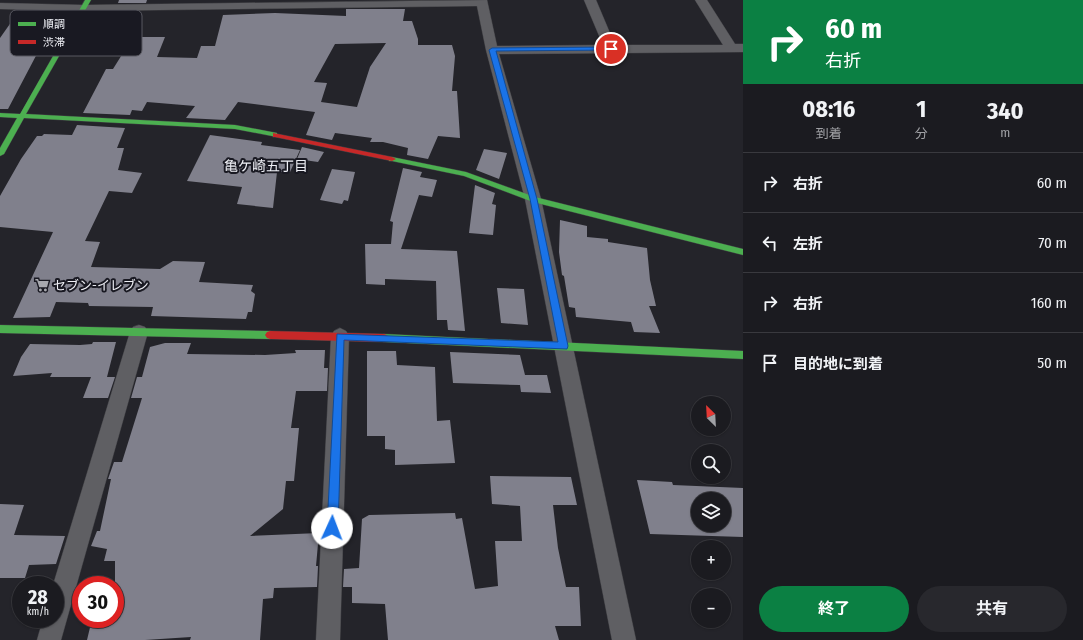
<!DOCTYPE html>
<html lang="ja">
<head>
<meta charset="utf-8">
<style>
  :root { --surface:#1b1b20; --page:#28282d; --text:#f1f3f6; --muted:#a0a1a5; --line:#39393e; --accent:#0b8043 }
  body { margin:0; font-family:"Fira Sans Condensed","Noto Sans JP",sans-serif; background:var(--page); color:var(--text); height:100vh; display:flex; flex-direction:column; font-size:15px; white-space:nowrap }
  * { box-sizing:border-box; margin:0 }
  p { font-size:13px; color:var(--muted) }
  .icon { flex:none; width:22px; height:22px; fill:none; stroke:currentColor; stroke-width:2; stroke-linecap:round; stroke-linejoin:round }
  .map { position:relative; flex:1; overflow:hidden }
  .details { display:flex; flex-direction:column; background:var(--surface); width:340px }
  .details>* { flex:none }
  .guide { background:#0b8043; color:#fff; overflow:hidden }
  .needle { width:26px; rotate:336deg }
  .controls { position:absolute; left:691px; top:396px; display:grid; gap:8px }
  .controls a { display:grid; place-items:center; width:40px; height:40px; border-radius:50%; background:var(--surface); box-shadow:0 1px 3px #0004,0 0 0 1px var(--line); font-size:20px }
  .speed { position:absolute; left:12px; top:576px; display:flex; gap:8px; font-size:20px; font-weight:700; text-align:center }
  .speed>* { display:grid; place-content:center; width:52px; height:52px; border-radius:50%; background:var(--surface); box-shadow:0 1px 3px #0004,0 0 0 1px var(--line); line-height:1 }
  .speed small { font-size:10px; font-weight:400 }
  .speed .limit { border:6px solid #d22; background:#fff; color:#111 }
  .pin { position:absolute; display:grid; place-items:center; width:34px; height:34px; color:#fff; margin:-17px; border:2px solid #fff; border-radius:50%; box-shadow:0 1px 4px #0007 }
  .me { position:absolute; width:44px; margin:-22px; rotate:2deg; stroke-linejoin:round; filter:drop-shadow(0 0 3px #0008) }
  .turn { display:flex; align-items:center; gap:14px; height:84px; padding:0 16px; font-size:18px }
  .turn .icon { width:52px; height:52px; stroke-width:2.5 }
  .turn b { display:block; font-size:28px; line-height:34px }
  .eta { display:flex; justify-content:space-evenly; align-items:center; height:68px; text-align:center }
  .eta b { font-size:24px; font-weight:700; line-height:28px }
  .primary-button { display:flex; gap:8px; margin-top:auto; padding:8px 16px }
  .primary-button a { flex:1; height:46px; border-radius:24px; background:var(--accent); color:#fff; font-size:16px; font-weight:700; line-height:46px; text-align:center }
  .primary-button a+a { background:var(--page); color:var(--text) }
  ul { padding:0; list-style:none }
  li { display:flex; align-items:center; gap:12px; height:60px; padding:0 16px; border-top:1px solid var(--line) }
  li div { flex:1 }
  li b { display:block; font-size:15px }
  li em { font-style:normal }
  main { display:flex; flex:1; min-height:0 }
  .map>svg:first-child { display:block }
  .building { fill:#80808c; fill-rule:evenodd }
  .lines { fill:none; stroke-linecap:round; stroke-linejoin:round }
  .street-casing { stroke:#3f3f43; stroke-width:1 }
  .fast-casing { stroke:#3f3f43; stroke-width:1 }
  .jam-casing { stroke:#3f3f43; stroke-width:1 }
  .street { fill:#5f5f63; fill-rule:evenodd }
  .fast { fill:#4caf50; fill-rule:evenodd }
  .jam { fill:#c62828; fill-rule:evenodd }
  .route { fill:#1a73e8; stroke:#114b97 }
  .labels { text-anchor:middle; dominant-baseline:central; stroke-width:4; stroke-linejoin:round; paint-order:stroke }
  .poi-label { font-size:13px; fill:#eeeff5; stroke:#191922; text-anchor:start }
  .neighbourhood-label { font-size:14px; fill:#eeeff5; stroke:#191922 }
  .key { fill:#191922; stroke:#595961; stroke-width:1 }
  .key-label { font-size:11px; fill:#eeeff5 }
</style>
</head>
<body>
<main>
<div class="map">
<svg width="743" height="640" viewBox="0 0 743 640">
  <rect width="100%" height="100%" fill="#24242a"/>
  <path class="building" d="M 119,0 L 147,0 L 146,3 L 118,3 Z
    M 346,9 L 405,9 L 403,21 L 412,21 L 418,39 L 418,45 L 452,45 L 455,56 L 452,91 L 457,91 L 460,138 L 438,136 L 428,159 L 407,155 L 408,148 L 383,142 L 370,142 L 372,138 L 335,133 L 332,140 L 306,135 L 315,112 L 238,102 L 225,120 L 186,118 L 195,106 L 147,102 L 142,111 L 132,110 L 130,115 L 83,113 L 106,69 L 113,69 L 133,37 L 165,37 L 157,57 L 197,58 L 201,46 L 215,46 L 223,15 L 275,13 L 346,16 ZM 386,43 L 370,67 L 357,107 L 321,102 L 327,83 L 314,82 L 335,44 Z
    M 19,11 L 45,12 L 40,19 L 48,19 L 28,50 L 39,50 L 8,109 L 0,109 L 0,38 Z
    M 77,125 L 125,128 L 117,148 L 124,148 L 118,170 L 142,173 L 132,193 L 109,191 L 85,241 L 100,242 L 91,267 L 160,269 L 173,261 L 205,262 L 199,282 L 253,285 L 251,291 L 255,294 L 252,312 L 248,312 L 246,319 L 151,316 L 153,307 L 89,306 L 88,303 L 56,302 L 50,317 L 13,318 L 53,232 L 0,227 L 0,196 L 21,159 L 37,136 L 42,136 L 44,134 L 72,135 Z
    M 210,135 L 262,142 L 261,145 L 300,150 L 290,172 L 277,172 L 273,208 L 237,204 L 242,187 L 187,181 Z
    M 302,147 L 324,152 L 318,162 L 297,159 Z
    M 484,149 L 507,153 L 499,179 L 476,170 Z
    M 403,168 L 422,172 L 420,177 L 437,180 L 432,197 L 419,195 L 401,249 L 457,251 L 465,331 L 448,330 L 447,320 L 437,320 L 436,281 L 385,279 L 385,285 L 366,284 L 365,244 L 391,244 L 393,222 L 390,221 Z
    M 332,169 L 355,172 L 348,201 L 344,200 L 342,204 L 320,200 Z
    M 475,185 L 495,193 L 492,204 L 496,205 L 493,235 L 469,233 Z
    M 560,220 L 587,226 L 587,237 L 608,239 L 608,242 L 647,248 L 650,280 L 656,306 L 649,306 L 660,333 L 634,332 L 631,322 L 576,317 L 575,308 L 569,307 L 564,276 L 562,275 L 559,252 Z
    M 497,288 L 524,289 L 528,325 L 501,323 Z
    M 93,342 L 116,342 L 107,377 L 115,377 L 108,398 L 83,398 L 91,377 L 50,377 L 52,373 L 13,376 L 21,357 L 30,344 L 80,345 L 92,344 Z
    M 165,343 L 191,343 L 187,354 L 265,355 L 296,353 L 295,350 L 325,350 L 324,368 L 328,368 L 327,391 L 296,391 L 291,428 L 299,428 L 294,481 L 286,481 L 283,509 L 250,536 L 319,533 L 316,566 L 318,566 L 317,587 L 274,588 L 273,598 L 263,599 L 260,640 L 190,640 L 191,637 L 145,640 L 87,640 L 92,619 L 115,619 L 115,561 L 104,561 L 107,549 L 91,546 L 97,531 L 100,531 L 111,479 L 108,479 L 114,462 L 122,462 L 142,398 L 131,398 L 137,377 L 142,377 L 150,347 Z
    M 367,351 L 396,351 L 397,365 L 435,367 L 437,421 L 450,420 L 455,463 L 395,465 L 395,450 L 385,449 L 385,436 L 367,436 Z
    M 450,352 L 520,355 L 525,375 L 547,375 L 551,393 L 521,392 L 520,385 L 453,383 Z
    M 490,476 L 571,477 L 577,505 L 553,505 L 558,548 L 566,587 L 579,587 L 581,626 L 555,626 L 559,640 L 388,640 L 385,604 L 352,603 L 352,587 L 343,587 L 344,569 L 359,568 L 362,519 L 369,515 L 455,513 L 456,519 L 462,518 L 475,589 L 498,586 L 495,541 L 522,541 L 520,506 L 492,504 Z
    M 637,480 L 672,482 L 673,485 L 743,488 L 743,537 L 650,534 ZM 698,499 L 724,499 L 724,525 L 698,525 Z
    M 0,504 L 24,505 L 14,535 L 65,536 L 56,564 L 29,565 L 25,578 L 0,578 Z"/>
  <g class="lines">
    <defs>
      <path id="street" d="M 487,0 L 497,46 L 603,45 L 584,0 L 596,0 L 615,45 L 723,45 L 695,0 L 707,0 L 735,44 L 743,44 L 743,52 L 499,54 L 541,199 L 636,640 L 612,640 L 525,199 L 486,50 L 477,6 L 84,11 L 0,9 L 0,3 L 84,5 Z
        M 139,325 L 145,327 L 148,332 L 61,640 L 37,640 L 43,619 L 55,619 L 55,585 L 53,585 L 130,332 L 133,327 Z
        M 340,328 L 346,331 L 349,336 L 340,640 L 316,640 L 331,336 L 334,331 Z"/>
      <path id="fast" d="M 85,0 L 91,0 L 26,114 L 235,125 L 277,133 L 277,137 L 235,129 L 24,118 L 4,154 L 0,156 L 0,148 L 17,118 L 0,117 L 0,113 L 20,114 Z
        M 389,157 L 392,157 L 466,172 L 535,197 L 743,249 L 743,255 L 533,202 L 464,176 L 392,161 L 389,161 Z
        M 0,325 L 270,331 L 273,332 L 275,335 L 273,338 L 270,339 L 0,333 Z
        M 384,334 L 743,351 L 743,359 L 384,342 L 381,341 L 379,338 L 381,335 Z"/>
      <path id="jam" d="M 273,133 L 392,157 L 396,159 L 392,161 L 275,137 L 273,137 Z
        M 270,331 L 384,334 L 387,335 L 389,338 L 387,341 L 384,342 L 270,339 L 267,338 L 265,335 L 267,332 Z"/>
    </defs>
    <use href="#street" class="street-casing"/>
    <use href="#fast" class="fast-casing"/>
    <use href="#jam" class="jam-casing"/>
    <use href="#street" class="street"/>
    <use href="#fast" class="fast"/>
    <use href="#jam" class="jam"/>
  </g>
  <path class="route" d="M 611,47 L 614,49 L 613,50 L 496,51 L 537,199 L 568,346 L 567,349 L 344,340 L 338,528 L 336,532 L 332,534 L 328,532 L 327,528 L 337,334 L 558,342 L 530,199 L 489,50 L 492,48 Z"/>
  <defs>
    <symbol id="supermarket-bare" viewBox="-9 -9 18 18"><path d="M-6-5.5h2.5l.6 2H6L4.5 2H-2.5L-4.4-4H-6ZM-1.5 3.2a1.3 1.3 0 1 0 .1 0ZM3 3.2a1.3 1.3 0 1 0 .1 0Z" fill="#a7a8ae" stroke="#191922" stroke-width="2.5" paint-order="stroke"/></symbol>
  </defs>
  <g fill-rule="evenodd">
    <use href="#supermarket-bare" x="32" y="275" width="20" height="20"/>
  </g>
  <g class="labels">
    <g class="poi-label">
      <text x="53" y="285">セブン-イレブン</text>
    </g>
    <g class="neighbourhood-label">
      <text x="266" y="166">亀ケ崎五丁目</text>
    </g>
  </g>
  <rect x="10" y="10" width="132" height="46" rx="6" class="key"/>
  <rect x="18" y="22" width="18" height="4" fill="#4caf50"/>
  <rect x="18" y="40" width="18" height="4" fill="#c62828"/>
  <g class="key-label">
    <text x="43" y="28">順調</text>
    <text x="43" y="46">渋滞</text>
  </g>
</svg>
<div class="controls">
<a><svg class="needle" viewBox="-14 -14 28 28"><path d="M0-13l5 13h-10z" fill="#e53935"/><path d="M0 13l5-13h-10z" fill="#a0a1a5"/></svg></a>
<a><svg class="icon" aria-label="search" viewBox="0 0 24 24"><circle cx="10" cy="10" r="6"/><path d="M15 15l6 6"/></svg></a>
<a><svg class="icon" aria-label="layers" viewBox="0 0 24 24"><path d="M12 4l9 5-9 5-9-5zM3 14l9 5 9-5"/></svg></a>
<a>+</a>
<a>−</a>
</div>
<div class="speed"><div>28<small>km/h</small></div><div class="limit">30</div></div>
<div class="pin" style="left:611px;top:49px;background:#d93025"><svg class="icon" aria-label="arrive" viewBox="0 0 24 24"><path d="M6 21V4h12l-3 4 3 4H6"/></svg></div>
<svg class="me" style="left:332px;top:528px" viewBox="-20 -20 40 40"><circle r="19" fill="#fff"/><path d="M0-13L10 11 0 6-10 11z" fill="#1a73e8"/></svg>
</div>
<section class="details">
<div class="guide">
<div class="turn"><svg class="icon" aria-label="right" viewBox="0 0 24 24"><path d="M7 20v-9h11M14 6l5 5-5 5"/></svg><div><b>60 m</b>右折</div></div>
</div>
<div class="eta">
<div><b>08:16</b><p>到着</p></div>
<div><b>1</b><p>分</p></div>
<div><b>340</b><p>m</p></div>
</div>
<ul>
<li><svg class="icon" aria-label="right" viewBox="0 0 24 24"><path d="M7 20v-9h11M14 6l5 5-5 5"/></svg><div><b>右折</b></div><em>60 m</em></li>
<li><svg class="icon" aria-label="left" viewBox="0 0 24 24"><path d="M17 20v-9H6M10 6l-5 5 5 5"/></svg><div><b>左折</b></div><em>70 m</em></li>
<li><svg class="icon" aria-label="right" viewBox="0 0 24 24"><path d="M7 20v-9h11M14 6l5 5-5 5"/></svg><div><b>右折</b></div><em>160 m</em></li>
<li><svg class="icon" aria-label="arrive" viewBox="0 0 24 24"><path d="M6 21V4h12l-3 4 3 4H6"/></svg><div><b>目的地に到着</b></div><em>50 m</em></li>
</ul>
<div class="primary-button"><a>終了</a><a>共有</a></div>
</section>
</main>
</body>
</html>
